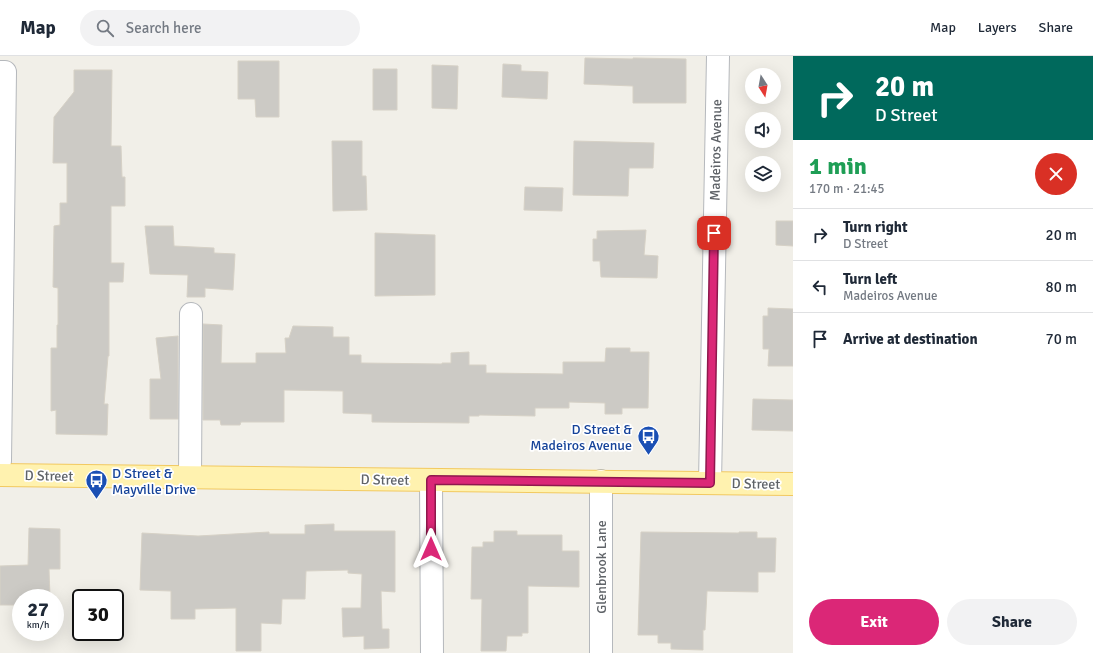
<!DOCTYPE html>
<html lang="en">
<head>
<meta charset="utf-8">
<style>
  :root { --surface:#fff; --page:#f2f2f3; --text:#1f2937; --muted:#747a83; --line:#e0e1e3; --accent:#db2777 }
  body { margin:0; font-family:Signika,sans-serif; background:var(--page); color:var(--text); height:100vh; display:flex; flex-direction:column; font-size:15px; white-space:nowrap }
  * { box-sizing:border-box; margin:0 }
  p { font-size:13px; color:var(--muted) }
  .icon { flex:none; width:22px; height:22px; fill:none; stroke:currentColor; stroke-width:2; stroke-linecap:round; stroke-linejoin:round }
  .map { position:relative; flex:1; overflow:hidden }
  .details { display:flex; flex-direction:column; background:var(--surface); width:300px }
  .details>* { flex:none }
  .guide { background:#00695c; color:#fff; overflow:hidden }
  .needle { width:26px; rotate:169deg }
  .fabs { position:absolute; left:745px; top:12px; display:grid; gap:8px }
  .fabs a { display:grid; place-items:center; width:36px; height:36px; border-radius:50%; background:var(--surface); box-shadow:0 4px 16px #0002; font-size:20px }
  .speed { position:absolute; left:12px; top:533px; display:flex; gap:8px; font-size:20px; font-weight:700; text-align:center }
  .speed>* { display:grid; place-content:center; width:52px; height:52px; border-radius:50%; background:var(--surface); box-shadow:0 4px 16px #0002; line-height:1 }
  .speed small { font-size:10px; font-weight:400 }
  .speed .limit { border:2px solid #111; border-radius:6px; background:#fff; color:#111 }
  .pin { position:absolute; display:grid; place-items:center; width:34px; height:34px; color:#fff; margin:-17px; border-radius:8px; box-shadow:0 2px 6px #0006 }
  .me { position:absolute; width:44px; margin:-22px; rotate:0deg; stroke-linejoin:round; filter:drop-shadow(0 0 3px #0008) }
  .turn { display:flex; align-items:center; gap:14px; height:84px; padding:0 16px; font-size:18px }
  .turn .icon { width:52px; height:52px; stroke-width:2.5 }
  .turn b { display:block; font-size:28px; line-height:34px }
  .round { display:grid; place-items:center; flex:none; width:42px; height:42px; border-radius:21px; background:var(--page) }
  .overview { display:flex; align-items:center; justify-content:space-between; height:68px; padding:0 16px }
  h1 { font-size:24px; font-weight:800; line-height:30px; color:#1e9e55 }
  .action { display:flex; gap:8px; margin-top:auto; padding:8px 16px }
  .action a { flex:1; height:46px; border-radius:24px; background:var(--accent); color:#fff; font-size:16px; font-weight:800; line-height:46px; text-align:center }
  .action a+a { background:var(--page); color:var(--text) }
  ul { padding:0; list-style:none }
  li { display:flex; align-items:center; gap:12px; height:52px; padding:0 16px; border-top:1px solid var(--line) }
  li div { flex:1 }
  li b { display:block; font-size:15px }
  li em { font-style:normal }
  header { display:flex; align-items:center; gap:24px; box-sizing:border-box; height:56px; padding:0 20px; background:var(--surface); border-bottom:1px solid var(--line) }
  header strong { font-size:19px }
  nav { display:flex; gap:22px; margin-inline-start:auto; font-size:14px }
  .search { width:280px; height:36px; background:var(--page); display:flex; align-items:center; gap:10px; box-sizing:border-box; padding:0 14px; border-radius:22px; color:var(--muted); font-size:15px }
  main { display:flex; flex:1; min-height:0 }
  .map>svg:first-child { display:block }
  .building { fill:#cccac5; stroke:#d6d1c6 }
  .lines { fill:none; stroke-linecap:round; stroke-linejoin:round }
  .minor-casing { stroke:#b5b8bc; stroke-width:24 }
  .major-casing { stroke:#f2c960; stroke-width:24 }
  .minor { stroke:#fff; stroke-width:22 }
  .major { stroke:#fff2af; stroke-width:22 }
  .route-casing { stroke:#8e194d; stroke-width:10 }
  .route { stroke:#db2777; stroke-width:7 }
  .labels { text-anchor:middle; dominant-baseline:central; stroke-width:3.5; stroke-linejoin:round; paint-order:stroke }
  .street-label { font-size:14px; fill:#5f6368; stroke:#fff }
  .transit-label { font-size:14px; fill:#164399; stroke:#fff; text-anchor:end }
</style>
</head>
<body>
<header>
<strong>Map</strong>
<div class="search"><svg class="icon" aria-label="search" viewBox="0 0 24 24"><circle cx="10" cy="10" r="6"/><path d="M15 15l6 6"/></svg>Search here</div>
<nav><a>Map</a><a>Layers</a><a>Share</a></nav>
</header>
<main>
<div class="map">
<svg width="793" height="597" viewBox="0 0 793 597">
  <rect width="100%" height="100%" fill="#f1efe8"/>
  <path class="building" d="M 585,2 L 633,3 L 633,2 L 686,3 L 686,47 L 633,47 L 633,30 L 584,28 Z
    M 238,5 L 279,5 L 279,61 L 256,61 L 255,43 L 238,43 Z
    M 503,8 L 521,9 L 521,15 L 548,16 L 547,43 L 502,41 Z
    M 432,9 L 458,10 L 457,53 L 432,52 Z
    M 373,13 L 397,13 L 397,54 L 373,54 Z
    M 74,14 L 112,14 L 111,90 L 121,90 L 122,121 L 125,121 L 125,150 L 111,150 L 111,207 L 124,207 L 123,226 L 109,226 L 109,300 L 108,300 L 104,348 L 108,348 L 107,379 L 56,378 L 56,354 L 51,355 L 51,292 L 57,292 L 57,269 L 58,269 L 58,232 L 53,231 L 54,170 L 60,169 L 60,147 L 67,147 L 67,107 L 53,107 L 54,61 L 74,36 Z
    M 332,85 L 362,85 L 362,120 L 366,120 L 367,154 L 333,155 Z
    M 574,85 L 654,87 L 653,112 L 629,112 L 628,140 L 573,139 Z
    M 525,131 L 563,132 L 562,155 L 524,154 Z
    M 776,165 L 793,165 L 793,190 L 776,189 Z
    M 145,170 L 173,170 L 174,190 L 214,192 L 214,197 L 235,198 L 233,234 L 205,232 L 205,241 L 187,241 L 188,219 L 150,218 Z
    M 646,174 L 644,199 L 658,200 L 657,222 L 601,221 L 600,205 L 593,205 L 593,183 L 597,183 L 597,175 Z
    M 375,177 L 435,179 L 435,239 L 375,240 Z
    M 768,252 L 793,253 L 793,310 L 768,310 L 769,293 L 763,293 L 763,260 L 768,260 Z
    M 203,268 L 222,269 L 221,307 L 256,307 L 256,297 L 286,297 L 285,282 L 289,282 L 293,270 L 333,271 L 333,281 L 349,281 L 349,299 L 361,299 L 361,307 L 442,308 L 442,307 L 451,307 L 451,297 L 469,296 L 469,309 L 486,309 L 486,317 L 563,318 L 563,306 L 605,306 L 606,292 L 630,292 L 630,296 L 649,296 L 648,352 L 622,352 L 622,358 L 605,358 L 605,347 L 569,346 L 569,352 L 535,352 L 535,360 L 479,359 L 479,360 L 469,360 L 469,367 L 372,366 L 372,358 L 343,357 L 343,335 L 284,334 L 284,366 L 241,366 L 240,369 L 221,369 L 220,364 L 203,364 Z
    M 178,280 L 178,363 L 150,363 L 150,323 L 161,323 L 156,282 Z
    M 753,343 L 793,344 L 793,375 L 752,374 Z
    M 334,468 L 334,475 L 395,475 L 395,536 L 381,535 L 382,573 L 389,573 L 389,592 L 364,593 L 364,580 L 343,581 L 342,552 L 361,552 L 362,518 L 348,517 L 348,514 L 306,515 L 305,543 L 282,543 L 281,568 L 261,567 L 261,595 L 236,595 L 236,552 L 195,553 L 195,563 L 171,563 L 171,535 L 140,534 L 142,477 L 198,480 L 269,476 L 269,478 L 305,478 L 305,469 Z
    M 29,472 L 60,473 L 60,513 L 49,513 L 50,542 L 21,542 L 21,549 L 0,549 L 0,510 L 28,509 Z
    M 494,475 L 517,475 L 517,479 L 562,479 L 562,495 L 579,495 L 579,531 L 528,530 L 528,577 L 522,577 L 522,580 L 507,580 L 506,595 L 481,595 L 482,543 L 471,543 L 472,491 L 483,491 L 483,486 L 494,486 Z
    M 641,476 L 739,477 L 739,476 L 757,476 L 757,482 L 776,482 L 775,516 L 758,516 L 758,536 L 707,535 L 705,574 L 703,574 L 703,594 L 671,593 L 671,587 L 658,587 L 658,579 L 638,579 Z"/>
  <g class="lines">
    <defs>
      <path id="minor" d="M 0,16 L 5,16 L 0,405
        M 190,422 L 191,258
        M 431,424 L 432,597
        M 601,425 L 601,597
        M 710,427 L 718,0"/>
      <path id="major" d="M 0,419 L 793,428"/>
    </defs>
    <use href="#minor" class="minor-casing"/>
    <use href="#major" class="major-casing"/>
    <use href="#minor" class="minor"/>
    <use href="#major" class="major"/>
  </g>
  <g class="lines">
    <defs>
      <path id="route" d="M 431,493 L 431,424 L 710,427 L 714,177"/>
    </defs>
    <use href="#route" class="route-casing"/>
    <use href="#route" class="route"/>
  </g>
  <defs>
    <symbol id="bus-pin" viewBox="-11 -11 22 30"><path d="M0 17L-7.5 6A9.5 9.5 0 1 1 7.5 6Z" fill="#1a4fb4" stroke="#fff"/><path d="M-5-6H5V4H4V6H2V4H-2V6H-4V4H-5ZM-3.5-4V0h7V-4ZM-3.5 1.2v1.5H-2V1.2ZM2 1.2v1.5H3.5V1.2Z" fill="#fff"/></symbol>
  </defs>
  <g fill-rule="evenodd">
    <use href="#bus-pin" x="636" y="368" width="25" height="34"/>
    <use href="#bus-pin" x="84" y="412" width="25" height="34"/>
  </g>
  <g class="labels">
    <g class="street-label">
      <text transform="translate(716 94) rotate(-89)">Madeiros Avenue</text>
      <text transform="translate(49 420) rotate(1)">D Street</text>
      <text transform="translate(385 424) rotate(1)">D Street</text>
      <text transform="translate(756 428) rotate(1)">D Street</text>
      <text transform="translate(601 511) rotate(-90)">Glenbrook Lane</text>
    </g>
    <g class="transit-label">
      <text x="632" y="373">D Street &amp;<tspan x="632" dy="16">Madeiros Avenue</tspan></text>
      <text x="112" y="417" text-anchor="start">D Street &amp;<tspan x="112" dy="16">Mayville Drive</tspan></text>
    </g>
  </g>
</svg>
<div class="fabs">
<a><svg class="needle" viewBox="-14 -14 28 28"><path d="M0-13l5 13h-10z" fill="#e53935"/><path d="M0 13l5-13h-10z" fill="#747a83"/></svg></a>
<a><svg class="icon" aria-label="sound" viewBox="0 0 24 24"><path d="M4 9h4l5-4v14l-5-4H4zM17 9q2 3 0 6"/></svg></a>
<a><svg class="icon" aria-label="layers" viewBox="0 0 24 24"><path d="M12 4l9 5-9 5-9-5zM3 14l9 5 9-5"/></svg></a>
</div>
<div class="speed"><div>27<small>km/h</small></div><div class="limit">30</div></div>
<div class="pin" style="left:714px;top:177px;background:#d93025"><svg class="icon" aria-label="arrive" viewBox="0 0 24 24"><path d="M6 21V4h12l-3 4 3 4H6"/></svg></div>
<svg class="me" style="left:431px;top:493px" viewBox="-20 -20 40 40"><path d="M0-17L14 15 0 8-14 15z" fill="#db2777" stroke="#fff" stroke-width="4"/></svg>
</div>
<section class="details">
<div class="guide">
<div class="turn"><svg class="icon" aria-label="right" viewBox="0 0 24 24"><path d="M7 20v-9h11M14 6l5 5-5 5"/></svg><div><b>20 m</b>D Street</div></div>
</div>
<div class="overview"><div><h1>1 min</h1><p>170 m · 21:45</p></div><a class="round" style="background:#d93025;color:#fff"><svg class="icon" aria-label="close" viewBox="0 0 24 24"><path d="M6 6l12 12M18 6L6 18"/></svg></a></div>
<ul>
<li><svg class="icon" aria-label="right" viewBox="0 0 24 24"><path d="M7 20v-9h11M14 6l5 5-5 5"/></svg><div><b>Turn right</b><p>D Street</p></div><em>20 m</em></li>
<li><svg class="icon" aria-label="left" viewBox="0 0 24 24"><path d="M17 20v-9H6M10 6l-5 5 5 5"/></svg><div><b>Turn left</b><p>Madeiros Avenue</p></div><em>80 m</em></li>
<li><svg class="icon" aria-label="arrive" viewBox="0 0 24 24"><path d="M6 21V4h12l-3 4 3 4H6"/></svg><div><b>Arrive at destination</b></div><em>70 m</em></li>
</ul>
<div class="action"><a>Exit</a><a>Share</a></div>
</section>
</main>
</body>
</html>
